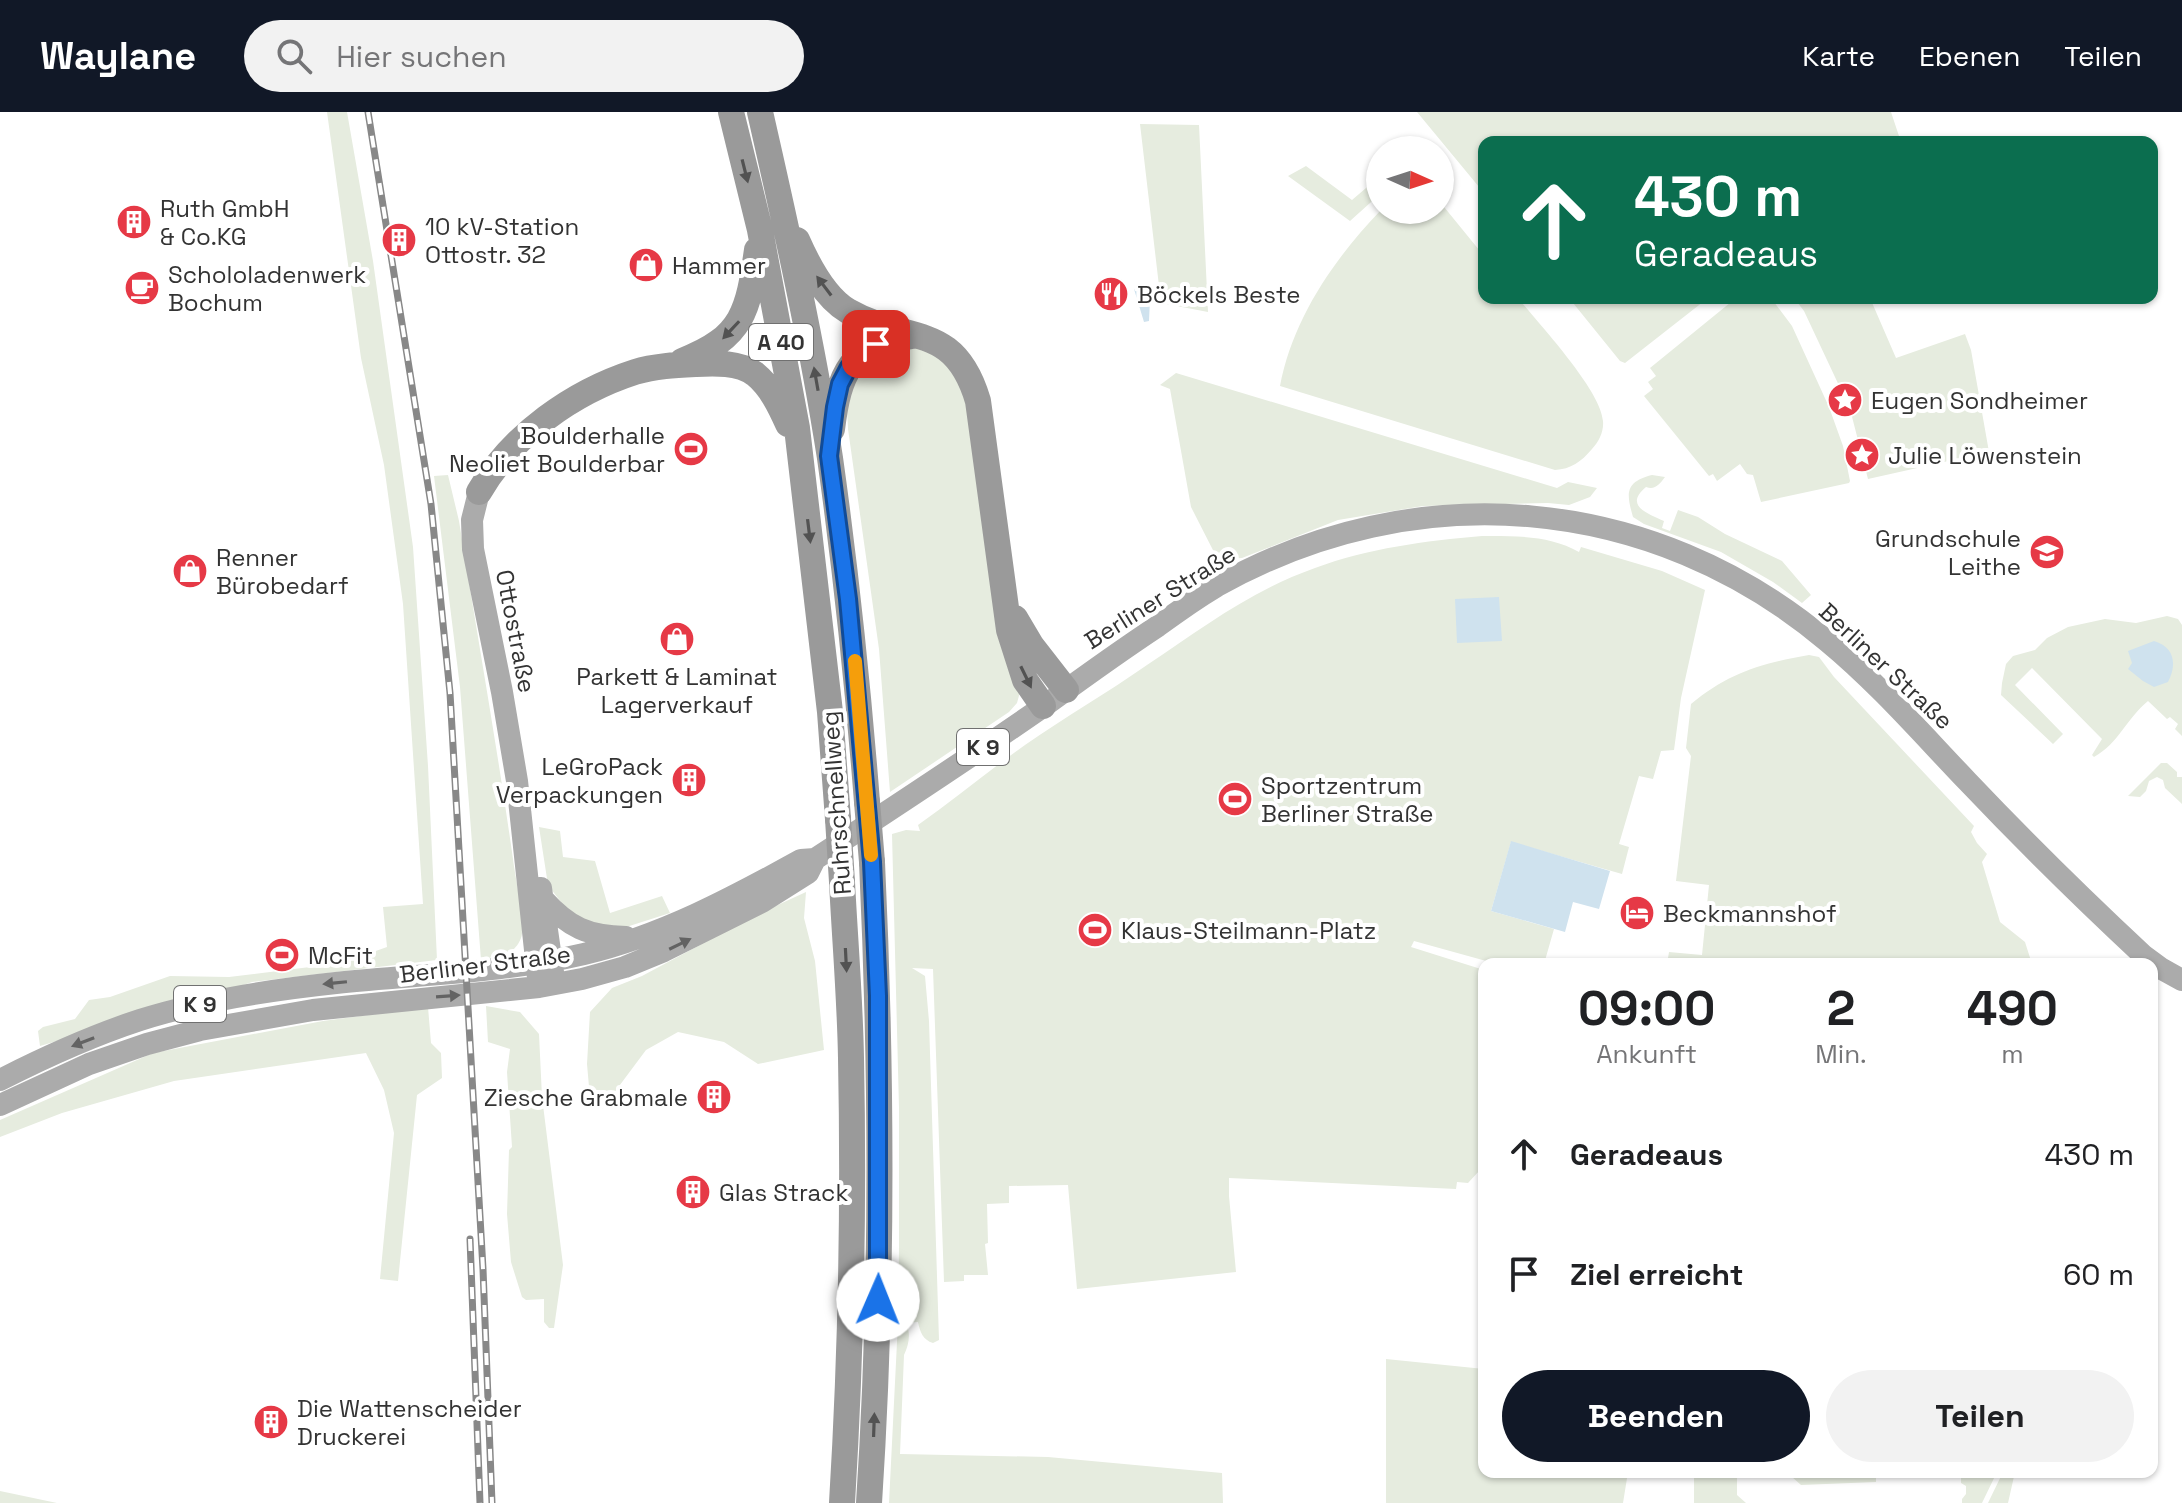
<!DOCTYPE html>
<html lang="de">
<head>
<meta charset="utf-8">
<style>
  :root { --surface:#fff; --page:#f2f2f2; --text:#202124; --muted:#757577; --accent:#111827 }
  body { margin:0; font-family:"Space Grotesk",sans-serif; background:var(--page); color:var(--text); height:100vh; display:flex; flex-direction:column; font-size:30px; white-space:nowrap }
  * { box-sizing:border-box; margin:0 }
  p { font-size:26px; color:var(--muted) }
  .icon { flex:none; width:44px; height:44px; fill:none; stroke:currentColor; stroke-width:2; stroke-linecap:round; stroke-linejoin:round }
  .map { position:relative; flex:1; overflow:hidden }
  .drawer { position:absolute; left:1478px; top:846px; width:680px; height:520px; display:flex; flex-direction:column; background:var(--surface); border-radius:16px; box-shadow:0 2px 6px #0004 }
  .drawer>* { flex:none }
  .top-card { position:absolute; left:1478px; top:24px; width:680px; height:168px; border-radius:16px; box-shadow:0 2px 6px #0004; background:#0b6e4f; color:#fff; overflow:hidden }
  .needle { width:52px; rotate:93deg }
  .buttons { position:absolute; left:1366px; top:24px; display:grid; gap:16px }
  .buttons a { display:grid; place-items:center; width:88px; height:88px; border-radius:50%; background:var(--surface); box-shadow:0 2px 6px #0004; font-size:40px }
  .pin { position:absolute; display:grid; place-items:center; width:68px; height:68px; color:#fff; margin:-34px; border-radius:16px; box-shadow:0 4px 12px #0006 }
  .me { position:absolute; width:88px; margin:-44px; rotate:1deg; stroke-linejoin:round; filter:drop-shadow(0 0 6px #0008) }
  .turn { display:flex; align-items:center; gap:28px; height:168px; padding:0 24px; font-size:36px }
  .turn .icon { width:104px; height:104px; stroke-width:2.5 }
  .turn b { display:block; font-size:56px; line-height:68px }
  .eta { display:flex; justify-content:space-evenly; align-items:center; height:136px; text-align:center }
  .eta b { font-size:48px; font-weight:700; line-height:56px }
  .button { display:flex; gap:16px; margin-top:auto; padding:16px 24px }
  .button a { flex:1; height:92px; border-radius:48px; background:var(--accent); color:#fff; font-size:32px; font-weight:700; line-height:92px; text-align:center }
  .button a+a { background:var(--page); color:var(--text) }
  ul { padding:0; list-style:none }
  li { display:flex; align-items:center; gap:24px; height:120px; padding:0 24px }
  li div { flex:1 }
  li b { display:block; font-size:30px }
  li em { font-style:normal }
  header { display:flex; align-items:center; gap:48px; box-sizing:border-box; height:112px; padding:0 40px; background:var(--accent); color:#fff }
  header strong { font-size:38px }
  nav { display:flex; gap:44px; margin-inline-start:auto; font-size:28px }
  .search { width:560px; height:72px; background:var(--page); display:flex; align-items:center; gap:20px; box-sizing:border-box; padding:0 28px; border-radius:44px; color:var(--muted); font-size:30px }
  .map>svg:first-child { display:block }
  .green { fill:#e6ecdf }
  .water { fill:#cfe2ee }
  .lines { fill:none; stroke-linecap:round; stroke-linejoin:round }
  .major { stroke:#ababab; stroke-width:22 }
  .highway { stroke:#9a9a9a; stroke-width:26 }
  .rail-casing { stroke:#888; stroke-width:7 }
  .rail { stroke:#fff; stroke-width:4; stroke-dasharray:12; stroke-linecap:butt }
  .highway-bridge { stroke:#9a9a9a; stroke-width:26 }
  .oneway { fill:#525252 }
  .oneway2 { fill:#636363 }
  .route-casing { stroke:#114b97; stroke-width:20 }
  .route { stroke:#1a73e8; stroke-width:14 }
  .slow { stroke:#f59e0b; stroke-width:14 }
  .labels { text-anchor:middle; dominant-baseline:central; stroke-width:8; stroke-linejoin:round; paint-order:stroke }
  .shield { fill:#fff; stroke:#707070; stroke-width:2 }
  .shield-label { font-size:22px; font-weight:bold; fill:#333 }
  .poi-label { font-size:24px; fill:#333; stroke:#fff; text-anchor:start }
  .street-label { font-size:24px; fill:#333; stroke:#fff }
</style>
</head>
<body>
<header>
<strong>Waylane</strong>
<div class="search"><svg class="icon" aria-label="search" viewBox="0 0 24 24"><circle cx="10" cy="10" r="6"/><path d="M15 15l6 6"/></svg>Hier suchen</div>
<nav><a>Karte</a><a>Ebenen</a><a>Teilen</a></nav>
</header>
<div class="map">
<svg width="2182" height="1391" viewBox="0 0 2182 1391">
  <rect width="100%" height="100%" fill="#fff"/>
  <path class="green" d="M 327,0 L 347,0 L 373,149 L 413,435 L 428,654 L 437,848 L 252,870 L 218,882 L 40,934 L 38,919 L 43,915 L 75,907 L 89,888 L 110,885 L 170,864 L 229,865 L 342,851 L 387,835 L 383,795 L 423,792 L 403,492 L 384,353 L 361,246 Z
    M 1417,0 L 1891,0 L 1901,30 L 1484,30 L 1484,81 Z
    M 1140,12 L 1199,13 L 1208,200 L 1161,191 Z
    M 1306,54 L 1352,88 L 1380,64 L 1380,82 L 1350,109 L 1288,64 Z
    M 1440,90 L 1484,144 L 1484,186 L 1518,186 C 1539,212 1601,278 1603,309 C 1604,319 1599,330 1592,337 C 1581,350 1571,357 1555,358 L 1280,274 C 1293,206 1334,147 1381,98 L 1440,98 Z
    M 1569,186 L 1708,186 L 1625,251 L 1620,249 Z
    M 1736,186 L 1771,186 L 1792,214 L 1829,295 L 1843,334 L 1850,369 L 1849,371 L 1761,390 L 1753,363 L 1747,362 L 1740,352 L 1717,369 L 1713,362 L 1709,364 L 1644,284 L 1653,277 L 1648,270 L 1656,264 L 1650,256 Z
    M 1794,186 L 1870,186 L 1896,246 L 1965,222 L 1971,238 L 1989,340 L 1868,367 L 1850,297 L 1804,199 Z
    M 927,236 L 950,251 L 965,275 L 1020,580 L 1017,591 L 1009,600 L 890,680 L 879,537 L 848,317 L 847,297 L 852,272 L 867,252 L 885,237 Z
    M 1176,261 L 1557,376 L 1568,370 L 1597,376 L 1590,385 L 1569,393 L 1548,391 L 1423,394 L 1338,408 L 1242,446 L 1227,447 L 1216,444 L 1191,395 L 1170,277 L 1160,273 Z
    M 448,363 L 459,409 C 477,522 497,634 513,747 C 515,765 526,812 521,826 C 514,844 498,846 481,848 L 460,575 L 434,364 Z
    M 1652,363 L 1665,365 C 1659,373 1655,378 1646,375 C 1623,394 1649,402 1664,409 L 1662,416 L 1670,419 L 1678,398 L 1698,405 L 1725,422 L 1782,449 L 1811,483 L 1802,491 L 1773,470 L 1721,440 L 1644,412 L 1633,405 C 1626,381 1625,370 1652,363 Z
    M 1482,424 C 1514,424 1550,423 1579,440 L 1581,435 L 1662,459 L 1705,478 L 1681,586 L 1674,638 L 1661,639 L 1653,667 L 1639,664 L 1619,732 L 1629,735 L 1622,762 L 1511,730 L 1491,799 L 1554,817 L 1544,852 L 1497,852 L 1414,829 L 1411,835 L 1484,858 L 1484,1057 L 1480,1058 L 1468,1071 L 1457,1070 L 1456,1077 L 1229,1066 L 1229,1084 L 1236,1160 L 1077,1177 L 1068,1073 L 1009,1074 L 1009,1091 L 987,1092 L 988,1131 L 985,1132 L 988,1163 L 964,1163 L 964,1169 L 944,1170 L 933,857 L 912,856 L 925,864 L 929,909 L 939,1228 L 933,1231 C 923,1228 920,1220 918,1210 L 906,1211 C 911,1221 909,1233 904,1243 L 900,1342 L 1048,1345 L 1222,1361 L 1223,1391 L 889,1391 L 898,1210 L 899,1134 L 899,996 L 892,722 L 906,718 L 920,719 L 918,713 C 954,688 988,659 1025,633 C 1065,605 1107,581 1147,553 C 1204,515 1250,479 1315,456 C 1369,436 1425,429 1482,424 Z
    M 2167,504 L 2178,507 L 2182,513 L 2182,624 L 2175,617 L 2178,612 L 2170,605 L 2167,607 L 2148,589 C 2126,607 2119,631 2094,645 L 2092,643 L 2102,627 L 2032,556 L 2015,573 L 2063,622 L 2053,632 L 2001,583 L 2002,571 L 2006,552 L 2013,544 L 2035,538 L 2047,526 L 2068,515 L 2105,507 L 2136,511 Z
    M 1809,543 L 1819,545 L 1834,565 L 1974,714 L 1971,720 L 1977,731 L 1987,742 L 1982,750 L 2000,810 L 2025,830 L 2032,852 L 1667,852 L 1669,840 L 1702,843 L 1709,773 L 1676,769 L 1691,644 L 1686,636 L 1691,592 C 1728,561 1762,551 1809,543 Z
    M 2161,651 L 2167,651 L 2177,660 L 2177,665 L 2182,665 L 2182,692 L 2165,676 L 2163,668 L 2157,665 L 2149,669 L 2146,679 L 2140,685 L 2128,684 Z
    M 539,715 L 560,719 L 563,745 L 595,749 L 610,801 L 662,784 L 670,801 L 620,817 L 573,806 L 548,773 Z
    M 806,780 L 804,806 L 815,849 L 824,938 L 758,952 L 724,930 L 678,920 L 646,938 L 602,997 L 590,986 L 587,952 L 590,900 L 612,876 L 642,864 L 756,803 Z
    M 486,894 L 520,900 L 539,922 L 542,985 L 563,1153 L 554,1216 L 549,1216 L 544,1210 L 544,1187 L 526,1188 L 522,1185 L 511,1150 L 507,1102 L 509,1038 L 512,1035 L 507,960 L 510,937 L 488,930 Z
    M 428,895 L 431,931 L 441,941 L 442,966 L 417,983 L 398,1169 L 380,1167 L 394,1021 L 384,978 L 366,941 L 174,969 L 62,1001 L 0,1025 L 0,1008 L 153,941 L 323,909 Z
    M 1386,1247 L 1484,1257 L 1484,1360 L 1628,1360 L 1623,1391 L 1386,1391 Z
    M 1696,1360 L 1737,1360 L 1737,1383 L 1746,1391 L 1694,1391 L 1694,1365 Z
    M 1794,1360 L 1876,1360 L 1876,1370 L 1801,1373 L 1792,1365 Z
    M 1961,1360 L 1997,1360 L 1982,1391 L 1962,1391 L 1962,1387 L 1966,1382 L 1966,1374 L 1961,1371 Z
    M 2003,1360 L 2015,1360 L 2008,1391 L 1988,1391 Z
    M 0,1379 L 57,1391 L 0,1391 Z"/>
  <path class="water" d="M 1144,172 L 1148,175 L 1150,187 L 1149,209 L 1144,210 L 1134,177 Z
    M 1499,485 L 1502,529 L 1457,531 L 1455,487 Z
    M 2154,529 C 2175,535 2177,553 2168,570 L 2154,575 L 2143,569 L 2128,557 L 2132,551 L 2128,539 Z
    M 1511,729 L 1610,759 L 1599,797 L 1573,790 L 1565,820 L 1491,799 Z"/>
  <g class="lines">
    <path class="major" d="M 479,380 L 472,408 L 473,437 L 502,580 L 517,669 L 538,866
      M 541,776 L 553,860
      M 543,787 C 569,816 588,824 626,825
      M 0,968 C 45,945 91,924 140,908 C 203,888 270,878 336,871 C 419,862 503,861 584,842 C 661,824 732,786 801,748 L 815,747 C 893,696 971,645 1047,592 C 1084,565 1120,539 1158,514 C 1177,500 1197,486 1217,474 C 1416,362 1652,382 1827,529 C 1878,571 1922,622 1968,670 C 2024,729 2083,787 2143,843 L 2162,857 L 2182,868
      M 0,993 L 89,952 L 147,932 L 200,918 L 313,898 L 539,875 L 582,867 L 625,855 L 664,839 L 762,790 L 808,761 L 815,747"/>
    <path class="highway" d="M 731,0 L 760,118 L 797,316 L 830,600 L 838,707
      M 760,0 C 786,114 812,230 830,346 C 846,460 858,575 867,690
      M 797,128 C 808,153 824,185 848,199 C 907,233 954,208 978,289 L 1009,518 L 1025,568 L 1043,594
      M 682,249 C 744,225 748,199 757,138
      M 832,317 C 839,262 850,232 911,224
      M 479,380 C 512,323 573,280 635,260 C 655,254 676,253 696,252 C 714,251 739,250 755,262 C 771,275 780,294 788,312
      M 1015,506 L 1031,533 L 1066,578
      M 842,1391 C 851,1243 854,1095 851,946 C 850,887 845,829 842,770
      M 869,1391 C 883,1178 882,963 872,750"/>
    <defs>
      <path id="rail" d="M 368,0 L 431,392 L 450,581 L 483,1157 L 492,1391
        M 470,1127 L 480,1391"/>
    </defs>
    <use href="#rail" class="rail-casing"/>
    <use href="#rail" class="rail"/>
    <path class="highway-bridge" d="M 867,690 L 872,750
      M 838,707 L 842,770"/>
  </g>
  <defs><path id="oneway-solid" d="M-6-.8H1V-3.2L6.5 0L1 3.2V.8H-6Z" transform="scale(2)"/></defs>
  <g class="oneway">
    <use href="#oneway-solid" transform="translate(745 59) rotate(76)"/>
    <use href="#oneway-solid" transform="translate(824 174) rotate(-127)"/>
    <use href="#oneway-solid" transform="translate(731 218) rotate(133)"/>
    <use href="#oneway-solid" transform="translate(816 267) rotate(-100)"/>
    <use href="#oneway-solid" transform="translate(809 419) rotate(83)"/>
    <use href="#oneway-solid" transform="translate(1026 565) rotate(64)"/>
    <use href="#oneway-solid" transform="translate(846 848) rotate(87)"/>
    <use href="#oneway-solid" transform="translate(874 1313) rotate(-88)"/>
  </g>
  <g class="oneway2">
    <use href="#oneway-solid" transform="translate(680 832) rotate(-26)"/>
    <use href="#oneway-solid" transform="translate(335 871) rotate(174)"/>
    <use href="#oneway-solid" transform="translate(448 884) rotate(-4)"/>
    <use href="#oneway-solid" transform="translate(83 930) rotate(159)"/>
  </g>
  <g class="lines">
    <defs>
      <path id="route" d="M 876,232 L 861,243 L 849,255 L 840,272 L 835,295 L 829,344 L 848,487 L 872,750 L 878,884 L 878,1188"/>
    </defs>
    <use href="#route" class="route-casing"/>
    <use href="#route" class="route"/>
    <path class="slow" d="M 855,549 L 871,743"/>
  </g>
  <defs>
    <symbol id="building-disc" viewBox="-11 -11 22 22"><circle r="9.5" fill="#e63946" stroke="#fff"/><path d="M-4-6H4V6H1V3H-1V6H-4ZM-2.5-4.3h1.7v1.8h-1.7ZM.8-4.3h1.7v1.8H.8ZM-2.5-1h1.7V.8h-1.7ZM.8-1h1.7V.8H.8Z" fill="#fff"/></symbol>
    <symbol id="shop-disc" viewBox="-11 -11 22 22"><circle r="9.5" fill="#e63946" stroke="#fff"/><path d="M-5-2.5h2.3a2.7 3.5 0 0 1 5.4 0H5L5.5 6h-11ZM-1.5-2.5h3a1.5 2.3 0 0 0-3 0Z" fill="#fff"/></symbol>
    <symbol id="cafe-disc" viewBox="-11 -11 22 22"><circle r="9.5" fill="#e63946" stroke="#fff"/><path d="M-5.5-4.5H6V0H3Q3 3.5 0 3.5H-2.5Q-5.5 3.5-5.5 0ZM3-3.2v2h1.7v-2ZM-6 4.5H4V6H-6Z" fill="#fff"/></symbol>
    <symbol id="restaurant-disc" viewBox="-11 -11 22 22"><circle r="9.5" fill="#e63946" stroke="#fff"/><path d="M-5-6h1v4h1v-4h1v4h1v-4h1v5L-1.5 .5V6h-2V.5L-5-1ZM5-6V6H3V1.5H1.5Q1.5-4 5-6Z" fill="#fff"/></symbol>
    <symbol id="sight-disc" viewBox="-11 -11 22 22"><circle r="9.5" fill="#e63946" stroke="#fff"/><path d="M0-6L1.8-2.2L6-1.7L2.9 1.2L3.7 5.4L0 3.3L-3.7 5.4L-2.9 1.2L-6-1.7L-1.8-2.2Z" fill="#fff"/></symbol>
    <symbol id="stadium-disc" viewBox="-11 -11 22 22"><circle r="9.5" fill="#e63946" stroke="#fff"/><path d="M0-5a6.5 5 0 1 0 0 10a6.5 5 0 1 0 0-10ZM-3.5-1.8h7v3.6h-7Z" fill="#fff"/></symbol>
    <symbol id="school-disc" viewBox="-11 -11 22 22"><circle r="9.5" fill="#e63946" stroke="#fff"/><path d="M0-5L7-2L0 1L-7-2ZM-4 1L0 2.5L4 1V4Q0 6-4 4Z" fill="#fff"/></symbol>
    <symbol id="hotel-disc" viewBox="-11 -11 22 22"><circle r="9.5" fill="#e63946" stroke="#fff"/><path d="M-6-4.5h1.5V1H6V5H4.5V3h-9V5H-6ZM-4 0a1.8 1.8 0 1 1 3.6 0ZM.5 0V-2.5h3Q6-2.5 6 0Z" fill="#fff"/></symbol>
  </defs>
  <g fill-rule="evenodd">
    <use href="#building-disc" x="114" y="90" width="40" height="40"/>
    <use href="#building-disc" x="379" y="108" width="40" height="40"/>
    <use href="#shop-disc" x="626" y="133" width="40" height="40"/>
    <use href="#cafe-disc" x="122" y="156" width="40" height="40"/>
    <use href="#restaurant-disc" x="1091" y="162" width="40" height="40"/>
    <use href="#sight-disc" x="1825" y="268" width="40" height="40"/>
    <use href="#stadium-disc" x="671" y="317" width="40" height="40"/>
    <use href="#sight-disc" x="1842" y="323" width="40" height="40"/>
    <use href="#school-disc" x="2027" y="420" width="40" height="40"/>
    <use href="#shop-disc" x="170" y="439" width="40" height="40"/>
    <use href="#shop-disc" x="657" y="507" width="40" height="40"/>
    <use href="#building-disc" x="669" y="648" width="40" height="40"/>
    <use href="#stadium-disc" x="1215" y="667" width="40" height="40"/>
    <use href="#hotel-disc" x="1617" y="781" width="40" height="40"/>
    <use href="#stadium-disc" x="1075" y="798" width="40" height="40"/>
    <use href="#stadium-disc" x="262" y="823" width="40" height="40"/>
    <use href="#building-disc" x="694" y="965" width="40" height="40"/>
    <use href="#building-disc" x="673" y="1060" width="40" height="40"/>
    <use href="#building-disc" x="251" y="1290" width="40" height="40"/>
  </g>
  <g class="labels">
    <g class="shield">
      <rect x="749" y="212" width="64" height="36" rx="6"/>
      <rect x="957" y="617" width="52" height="36" rx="6"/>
      <rect x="174" y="874" width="52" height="36" rx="6"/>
    </g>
    <g class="shield-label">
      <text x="781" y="230">A 40</text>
      <text x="983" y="635">K 9</text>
      <text x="200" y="892">K 9</text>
    </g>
    <g class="poi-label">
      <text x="160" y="96">Ruth GmbH<tspan x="160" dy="28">&amp; Co.KG</tspan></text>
      <text x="425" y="114">10 kV-Station<tspan x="425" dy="28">Ottostr. 32</tspan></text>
      <text x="672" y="153">Hammer</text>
      <text x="168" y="162">Schololadenwerk<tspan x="168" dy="28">Bochum</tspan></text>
      <text x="1137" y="182">Böckels Beste</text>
      <text x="1871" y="288">Eugen Sondheimer</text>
      <text x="665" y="323" text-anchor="end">Boulderhalle<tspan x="665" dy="28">Neoliet Boulderbar</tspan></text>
      <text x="1888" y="343">Julie Löwenstein</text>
      <text x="2021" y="426" text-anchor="end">Grundschule<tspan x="2021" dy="28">Leithe</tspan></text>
      <text x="216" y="445">Renner<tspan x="216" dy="28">Bürobedarf</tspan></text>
      <text x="677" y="564" text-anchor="middle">Parkett &amp; Laminat<tspan x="677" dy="28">Lagerverkauf</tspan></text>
      <text x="663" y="654" text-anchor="end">LeGroPack<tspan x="663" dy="28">Verpackungen</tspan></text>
      <text x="1261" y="673">Sportzentrum<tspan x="1261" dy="28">Berliner Straße</tspan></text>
      <text x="1663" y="801">Beckmannshof</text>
      <text x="1121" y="818">Klaus-Steilmann-Platz</text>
      <text x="308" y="843">McFit</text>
      <text x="688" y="985" text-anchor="end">Ziesche Grabmale</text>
      <text x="719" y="1080">Glas Strack</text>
      <text x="297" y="1296">Die Wattenscheider<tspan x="297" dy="28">Druckerei</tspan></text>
    </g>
    <g class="street-label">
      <text transform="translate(1160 485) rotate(-32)">Berliner Straße</text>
      <text transform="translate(516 519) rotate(79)">Ottostraße</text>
      <text transform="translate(1886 554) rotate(43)">Berliner Straße</text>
      <text transform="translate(836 691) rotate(-94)">Ruhrschnellweg</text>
      <text transform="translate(485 852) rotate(-7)">Berliner Straße</text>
    </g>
  </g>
</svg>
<div class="buttons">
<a><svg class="needle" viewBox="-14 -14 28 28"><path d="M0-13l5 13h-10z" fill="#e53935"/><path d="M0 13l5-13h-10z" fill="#757577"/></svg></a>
</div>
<div class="pin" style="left:876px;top:232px;background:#d93025"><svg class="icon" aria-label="arrive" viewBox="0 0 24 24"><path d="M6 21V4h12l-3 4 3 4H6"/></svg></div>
<svg class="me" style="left:878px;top:1188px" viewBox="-20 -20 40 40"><circle r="19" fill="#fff"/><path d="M0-13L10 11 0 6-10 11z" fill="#1a73e8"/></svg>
<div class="top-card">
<div class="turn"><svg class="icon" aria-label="ahead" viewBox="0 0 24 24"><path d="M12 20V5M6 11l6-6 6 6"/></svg><div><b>430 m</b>Geradeaus</div></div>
</div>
<section class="drawer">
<div class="eta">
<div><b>09:00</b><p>Ankunft</p></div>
<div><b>2</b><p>Min.</p></div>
<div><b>490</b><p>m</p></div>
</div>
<ul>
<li><svg class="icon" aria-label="ahead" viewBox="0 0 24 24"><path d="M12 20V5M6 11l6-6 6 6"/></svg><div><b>Geradeaus</b></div><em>430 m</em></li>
<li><svg class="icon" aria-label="arrive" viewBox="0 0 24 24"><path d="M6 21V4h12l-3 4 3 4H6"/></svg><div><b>Ziel erreicht</b></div><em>60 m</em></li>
</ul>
<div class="button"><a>Beenden</a><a>Teilen</a></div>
</section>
</div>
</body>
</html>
